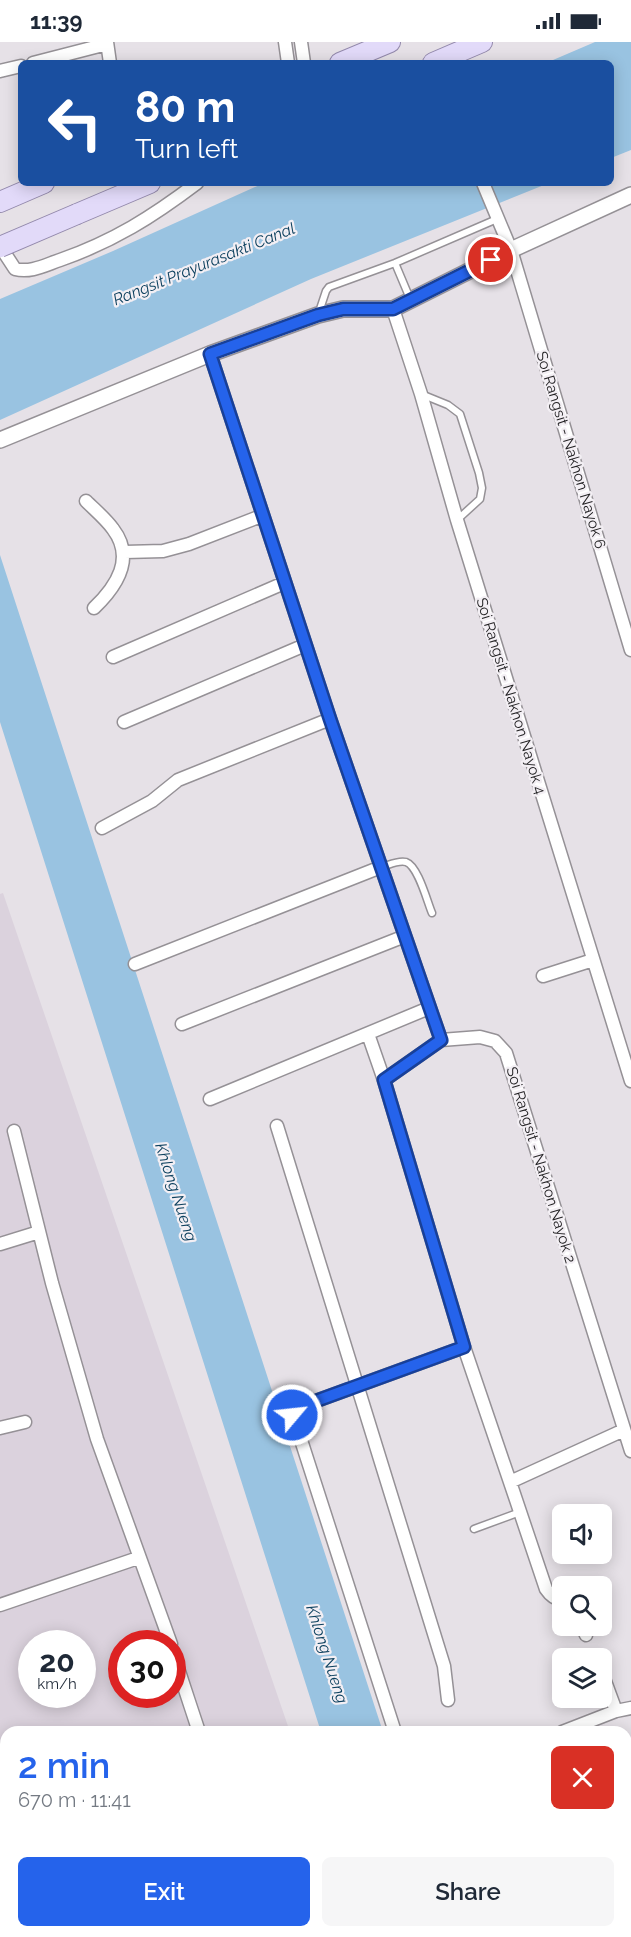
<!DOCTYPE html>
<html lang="en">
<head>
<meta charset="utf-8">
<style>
  :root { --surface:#fff; --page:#f6f6f7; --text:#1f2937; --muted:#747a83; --accent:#2563eb }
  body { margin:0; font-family:Raleway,sans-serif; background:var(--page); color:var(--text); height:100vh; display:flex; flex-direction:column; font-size:22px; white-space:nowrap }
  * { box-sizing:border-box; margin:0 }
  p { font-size:20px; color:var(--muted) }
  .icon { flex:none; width:33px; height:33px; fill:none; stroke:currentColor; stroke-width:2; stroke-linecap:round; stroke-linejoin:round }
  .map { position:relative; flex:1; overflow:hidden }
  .panel { position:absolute; left:0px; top:1684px; width:632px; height:212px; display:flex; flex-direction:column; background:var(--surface); border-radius:18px 18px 0 0; box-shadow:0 3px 15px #0003 }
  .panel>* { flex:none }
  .top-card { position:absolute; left:18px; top:18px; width:596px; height:126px; border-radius:9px; box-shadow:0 3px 15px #0003; background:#1a4fa0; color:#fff; overflow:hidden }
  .controls { position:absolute; left:552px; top:1462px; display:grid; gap:12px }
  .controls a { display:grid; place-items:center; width:60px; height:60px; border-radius:9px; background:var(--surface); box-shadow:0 3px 15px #0003; font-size:30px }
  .speed { position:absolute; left:18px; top:1588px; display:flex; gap:12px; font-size:30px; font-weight:700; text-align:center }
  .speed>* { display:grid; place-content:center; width:78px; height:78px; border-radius:50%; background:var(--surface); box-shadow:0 3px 15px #0003; line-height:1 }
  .speed small { font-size:15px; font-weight:400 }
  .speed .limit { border:9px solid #d22; background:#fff; color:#111 }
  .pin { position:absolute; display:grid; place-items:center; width:51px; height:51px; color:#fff; margin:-26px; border:3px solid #fff; border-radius:50%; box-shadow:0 2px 6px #0007 }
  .me { position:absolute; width:66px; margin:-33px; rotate:62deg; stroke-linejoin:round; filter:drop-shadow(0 0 4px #0008) }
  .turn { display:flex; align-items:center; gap:21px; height:126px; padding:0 18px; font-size:27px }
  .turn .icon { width:78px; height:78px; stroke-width:2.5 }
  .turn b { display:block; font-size:42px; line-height:51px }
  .round { display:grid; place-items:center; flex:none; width:63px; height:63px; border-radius:9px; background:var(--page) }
  .head { display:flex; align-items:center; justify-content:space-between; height:102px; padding:0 18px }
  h1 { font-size:36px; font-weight:600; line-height:45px; color:var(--accent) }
  .primary-button { display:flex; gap:12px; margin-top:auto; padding:12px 18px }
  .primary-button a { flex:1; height:69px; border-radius:9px; background:var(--accent); color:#fff; font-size:24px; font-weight:600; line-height:69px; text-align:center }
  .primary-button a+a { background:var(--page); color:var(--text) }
  .status { display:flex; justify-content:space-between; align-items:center; height:42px; padding:0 30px; background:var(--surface); direction:ltr }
  .status svg { height:16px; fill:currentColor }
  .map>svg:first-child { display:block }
  .built { fill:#dbd2dd; fill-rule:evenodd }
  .water { fill:#99c3e1 }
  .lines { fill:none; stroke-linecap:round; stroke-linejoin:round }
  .service-casing { stroke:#959196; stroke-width:9 }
  .minor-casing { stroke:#959196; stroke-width:15 }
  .tertiary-casing { stroke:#959196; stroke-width:18 }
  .primary-casing { stroke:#9389ac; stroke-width:22 }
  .service { stroke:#fff; stroke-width:6 }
  .minor { stroke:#fff; stroke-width:12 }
  .tertiary { stroke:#fff; stroke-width:15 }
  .primary { stroke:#e2daf9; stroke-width:20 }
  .primary-bridge-casing { stroke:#9389ac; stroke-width:22; stroke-linecap:butt }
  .primary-bridge { stroke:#e2daf9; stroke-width:20 }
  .route-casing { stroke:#184099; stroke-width:15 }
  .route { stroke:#2563eb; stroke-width:10 }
  .labels { text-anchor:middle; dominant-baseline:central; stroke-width:4.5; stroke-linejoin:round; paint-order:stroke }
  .street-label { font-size:15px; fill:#232224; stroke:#f3eff4 }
  .water-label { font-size:16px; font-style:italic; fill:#0d415f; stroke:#f3eff4 }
</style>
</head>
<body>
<div class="status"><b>11:39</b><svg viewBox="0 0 49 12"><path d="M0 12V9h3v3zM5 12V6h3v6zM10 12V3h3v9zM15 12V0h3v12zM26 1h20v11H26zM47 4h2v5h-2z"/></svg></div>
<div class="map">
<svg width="631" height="1895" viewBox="0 0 631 1895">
  <rect width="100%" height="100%" fill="#e6e1e7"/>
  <path class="built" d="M 3,851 L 290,1690 L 6,1690 L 6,1890 L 359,1890 L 360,1895 L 0,1895 L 0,852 ZM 32,1602 L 82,1602 L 82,1653 L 32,1653 ZM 122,1602 L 172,1602 L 172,1653 L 122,1653 Z"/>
  <path class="water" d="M 595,0 L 631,0 L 631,108 L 611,116 L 610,21 L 546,21 Z
    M 264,141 L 549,141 L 311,237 L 0,378 L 0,257 L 113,209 Z
    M 0,513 L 383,1690 L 321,1690 L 0,680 Z
    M 384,1890 L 447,1890 L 449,1895 L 386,1895 Z"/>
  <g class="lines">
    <defs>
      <path id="service" d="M 395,221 L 411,259
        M 319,270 L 326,249 L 329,245 L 395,221 L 497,177
        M 421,352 L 448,363 L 460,372 L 479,431 L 482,446 L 480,457 L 457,478
        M 382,825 C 389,823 398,818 406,820 C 418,824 427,859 432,871
        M 474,1487 L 520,1470
        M 233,1890 L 234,1895"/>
      <path id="minor" d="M 107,0 L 110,21
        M 285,0 L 288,21
        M 301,0 L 304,21
        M 33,21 L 107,2
        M 0,29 L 21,24
        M 483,141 L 511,208 L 631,608
        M 0,204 L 15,227 C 31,231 45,223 60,218 C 114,199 152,175 197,141
        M 393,267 L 421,352 L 457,478 L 631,1039
        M 210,312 L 330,677 L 441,998 L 480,995 L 495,999 L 506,1011 L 631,1409
        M 86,459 C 95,468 106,477 113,487 C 135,516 117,544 94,566
        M 125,510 L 163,509 L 189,502 L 261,474
        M 113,615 L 284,541
        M 124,680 L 305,603
        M 102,786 L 152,759 L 178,738 L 330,677
        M 135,922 L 381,825
        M 543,934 L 593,918
        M 182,982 L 405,894
        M 368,992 L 384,1038
        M 441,998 L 384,1038 L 464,1305 L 510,1440
        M 210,1057 L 429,966
        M 277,1084 L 444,1624 L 448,1658
        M 14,1089 L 52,1241 L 97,1397 L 171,1602
        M 0,1202 L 39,1190
        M 0,1386 L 25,1380
        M 562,1558 C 554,1557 550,1553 546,1547 L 510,1440 L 624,1388
        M 0,1563 L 138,1516
        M 582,1584 L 586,1593
        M 172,1608 L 199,1690
        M 602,1631 L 616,1669
        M 395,1690 L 292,1370 L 294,1367 L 464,1305
        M 562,1690 L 616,1669 L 631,1666
        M 0,1783 L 6,1782
        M 0,1895 L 13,1890"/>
      <path id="tertiary" d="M 0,398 L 210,312 L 318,273 L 343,267 L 393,267 L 511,208 L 631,153"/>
      <path id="primary" d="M 340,21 L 390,0
        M 433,21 L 482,0
        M 0,160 L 44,141
        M 77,172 L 150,141"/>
    </defs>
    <use href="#service" class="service-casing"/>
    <use href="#minor" class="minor-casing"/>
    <use href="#tertiary" class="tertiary-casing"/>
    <use href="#primary" class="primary-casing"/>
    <use href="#service" class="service"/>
    <use href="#minor" class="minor"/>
    <use href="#tertiary" class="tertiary"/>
    <use href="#primary" class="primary"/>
    <defs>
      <path id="primary-bridge" d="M 0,205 L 77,172"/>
    </defs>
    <use href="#primary-bridge" class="primary-bridge-casing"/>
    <use href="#primary-bridge" class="primary-bridge"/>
  </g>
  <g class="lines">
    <defs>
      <path id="route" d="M 292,1373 L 294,1367 L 464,1305 L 384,1038 L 441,998 L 330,677 L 210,312 L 318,273 L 343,267 L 393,267 L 491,218"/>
    </defs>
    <use href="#route" class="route-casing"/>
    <use href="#route" class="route"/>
  </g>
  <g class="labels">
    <g class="street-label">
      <text transform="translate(571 408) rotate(73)">Soi Rangsit - Nakhon Nayok 6</text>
      <text transform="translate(511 654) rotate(73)">Soi Rangsit - Nakhon Nayok 4</text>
      <text transform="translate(541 1123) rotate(73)">Soi Rangsit - Nakhon Nayok 2</text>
    </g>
    <g class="water-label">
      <text transform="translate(204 222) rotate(-22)">Rangsit Prayurasakti Canal</text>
      <text transform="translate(176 1150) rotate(72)">Khlong Nueng</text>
      <text transform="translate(327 1612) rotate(72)">Khlong Nueng</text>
    </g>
  </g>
</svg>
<div class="controls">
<a><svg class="icon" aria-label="sound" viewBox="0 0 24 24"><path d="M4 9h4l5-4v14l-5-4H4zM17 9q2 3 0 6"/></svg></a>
<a><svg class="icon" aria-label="search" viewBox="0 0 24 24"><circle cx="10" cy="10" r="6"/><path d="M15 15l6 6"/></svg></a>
<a><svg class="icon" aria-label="layers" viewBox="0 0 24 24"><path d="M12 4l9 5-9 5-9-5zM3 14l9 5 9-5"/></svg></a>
</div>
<div class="speed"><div>20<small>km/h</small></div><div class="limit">30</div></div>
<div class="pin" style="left:491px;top:218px;background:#d93025"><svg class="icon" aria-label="arrive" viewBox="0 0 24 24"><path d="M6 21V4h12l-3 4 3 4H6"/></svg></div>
<svg class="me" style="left:292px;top:1373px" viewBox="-20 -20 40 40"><circle r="17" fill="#2563eb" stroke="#fff" stroke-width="3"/><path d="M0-11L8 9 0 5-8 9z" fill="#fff"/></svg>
<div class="top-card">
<div class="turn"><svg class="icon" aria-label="left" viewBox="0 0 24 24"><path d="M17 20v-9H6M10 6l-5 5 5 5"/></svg><div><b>80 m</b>Turn left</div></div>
</div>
<section class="panel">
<div class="head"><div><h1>2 min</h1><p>670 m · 11:41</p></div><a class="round" style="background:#d93025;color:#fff"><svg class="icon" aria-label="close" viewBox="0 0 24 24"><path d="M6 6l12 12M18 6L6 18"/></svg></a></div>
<div class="primary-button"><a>Exit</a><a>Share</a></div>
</section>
</div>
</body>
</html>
